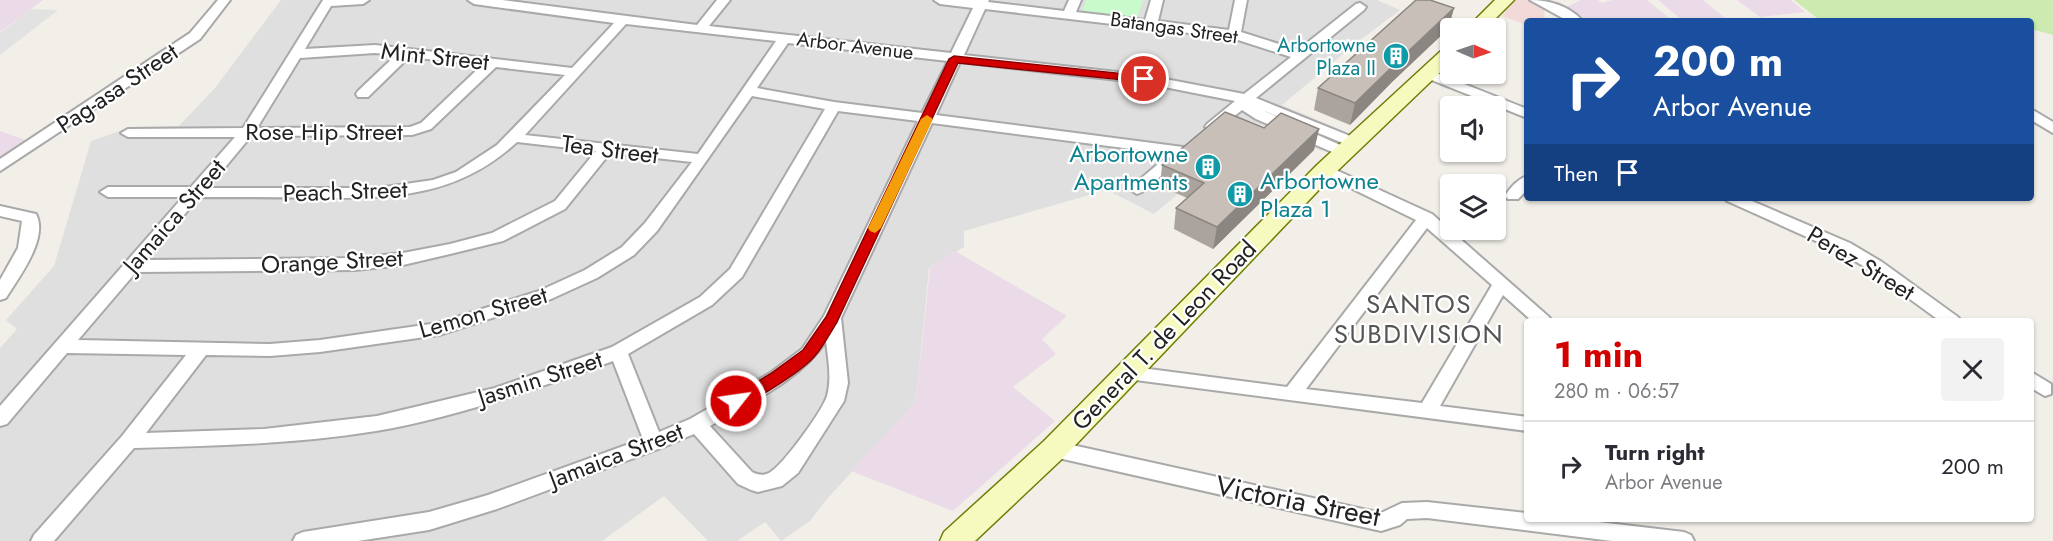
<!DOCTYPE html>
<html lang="en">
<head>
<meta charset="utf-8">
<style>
  :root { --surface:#fff; --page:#f2f2f3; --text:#2b2b33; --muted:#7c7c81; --line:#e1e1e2; --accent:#d40000 }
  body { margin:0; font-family:Jost,sans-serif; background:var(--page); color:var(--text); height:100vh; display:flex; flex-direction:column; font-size:22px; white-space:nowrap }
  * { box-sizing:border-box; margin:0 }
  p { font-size:20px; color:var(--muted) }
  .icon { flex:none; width:33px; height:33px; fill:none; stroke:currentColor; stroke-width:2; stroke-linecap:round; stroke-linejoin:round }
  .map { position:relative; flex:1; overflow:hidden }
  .panel { position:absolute; left:1524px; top:318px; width:510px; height:204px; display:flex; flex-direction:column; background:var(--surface); border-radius:6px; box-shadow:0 2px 4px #0004 }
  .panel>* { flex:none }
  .hud { position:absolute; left:1524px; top:18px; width:510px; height:183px; border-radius:6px; box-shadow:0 2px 4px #0004; background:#1a4fa0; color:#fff; overflow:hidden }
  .needle { width:39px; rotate:92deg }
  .controls { position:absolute; left:1440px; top:18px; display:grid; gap:12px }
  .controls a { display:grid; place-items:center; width:66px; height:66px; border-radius:6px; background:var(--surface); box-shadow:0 2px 4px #0004; font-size:30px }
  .pin { position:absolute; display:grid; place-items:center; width:51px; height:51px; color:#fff; margin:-26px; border:3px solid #fff; border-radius:50%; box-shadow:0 2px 6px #0007 }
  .me { position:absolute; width:66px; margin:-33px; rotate:60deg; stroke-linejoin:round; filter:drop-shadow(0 0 4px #0008) }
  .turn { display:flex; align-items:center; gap:21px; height:126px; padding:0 30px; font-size:27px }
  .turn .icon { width:78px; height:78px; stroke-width:2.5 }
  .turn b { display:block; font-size:42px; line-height:51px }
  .then { display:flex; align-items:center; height:57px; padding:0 30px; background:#0003; gap:12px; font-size:22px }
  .round { display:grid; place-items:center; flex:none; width:63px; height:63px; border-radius:6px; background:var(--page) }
  .head { display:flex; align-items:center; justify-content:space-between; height:102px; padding:0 30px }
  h1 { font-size:36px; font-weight:700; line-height:45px; color:var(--accent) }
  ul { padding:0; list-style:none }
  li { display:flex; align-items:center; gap:18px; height:90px; padding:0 30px; border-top:2px solid var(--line) }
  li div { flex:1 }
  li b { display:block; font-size:22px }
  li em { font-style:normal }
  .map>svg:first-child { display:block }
  .residential { fill:#e0dfdf }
  .commercial { fill:#f2dad9 }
  .industrial { fill:#ebdbe8 }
  .grass { fill:#cdebb0 }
  .park { fill:#c8facc }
  .parking { fill:#e2e2e2 }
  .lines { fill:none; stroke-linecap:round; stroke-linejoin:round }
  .minor-casing { stroke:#a9a9a9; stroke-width:4 }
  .secondary-casing { stroke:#707d05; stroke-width:3 }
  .minor { fill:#fff; fill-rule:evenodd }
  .secondary { fill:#f7fabf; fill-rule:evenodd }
  .wall { fill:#aba49e }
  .shaded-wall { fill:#8b8681 }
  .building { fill:#c7bfb8; stroke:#8b8681; stroke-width:1.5 }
  .route { fill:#d40000; stroke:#8a0000; stroke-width:1.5 }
  .slow { fill:#f59e0b }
  .labels { text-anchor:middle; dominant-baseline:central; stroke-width:4.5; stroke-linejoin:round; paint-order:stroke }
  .far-street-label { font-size:20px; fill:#222; stroke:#fff }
  .far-culture-label { font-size:20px; fill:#0d838f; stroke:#fff; text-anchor:end }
  .street-label { font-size:24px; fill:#222; stroke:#fff }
  .culture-label { font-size:24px; fill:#0d838f; stroke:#fff; text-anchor:end }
  .neighbourhood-label { font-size:26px; letter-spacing:1.5px; fill:#555; stroke:#fff }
  .near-street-label { font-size:28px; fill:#222; stroke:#fff }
</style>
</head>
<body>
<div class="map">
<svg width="2053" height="541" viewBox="0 0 2053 541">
  <rect width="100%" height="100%" fill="#f2efe9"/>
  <path class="residential" d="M 281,0 L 1377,0 L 1400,10 L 1355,44 L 1282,105 L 1346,132 L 1322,151 L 1261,125 L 1154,214 L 1107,190 L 964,231 L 964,247 L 929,268 L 916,402 L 826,500 L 810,521 L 781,541 L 765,522 L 737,541 L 708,541 L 664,496 L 602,541 L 0,541 L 0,348 L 17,329 L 6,320 L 54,266 L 91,141 L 132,127 L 179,126 L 215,88 Z"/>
  <path class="commercial" d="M 1515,0 L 1526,0 L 1544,8 L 1545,21 L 1527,21 L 1527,25 L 1502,16 Z"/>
  <path class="industrial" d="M 0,0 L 43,0 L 0,32 Z
    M 1581,0 L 1598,0 L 1602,3 L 1612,0 L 1647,0 L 1673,21 L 1589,21 L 1566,7 Z
    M 1658,0 L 1703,0 L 1729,21 L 1683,21 Z
    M 1737,0 L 1791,0 L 1805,12 L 1760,17 Z
    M 0,131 L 28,141 L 0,160 Z
    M 955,251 L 1067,316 L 1042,339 L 1056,354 L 1013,387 L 1055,421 L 953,511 L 851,471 L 916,402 L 930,268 Z"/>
  <path class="grass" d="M 1794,0 L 2053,0 L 2053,35 L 2031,29 L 2031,21 L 1821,21 Z"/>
  <path class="park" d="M 1086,0 L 1143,0 L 1137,19 L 1082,12 Z"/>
  <path class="parking" d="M 31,9 L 58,10 L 0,55 L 0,33 Z"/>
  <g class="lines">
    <defs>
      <path id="minor" d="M 218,0 L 230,0 L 200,39 L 0,171 L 0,159 L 190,33 Z
        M 323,0 L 369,0 L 363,4 L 331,6 L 305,49 L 375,45 L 572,68 L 614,23 L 474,4 L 468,0 L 502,0 L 697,25 L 717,0 L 730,0 L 709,26 L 951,53 L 973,8 L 940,4 L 934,0 L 989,0 L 988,2 L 1064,11 L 1069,0 L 1081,0 L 1076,12 L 1145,20 L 1151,0 L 1163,0 L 1158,21 L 1229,30 L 1235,0 L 1247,0 L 1241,32 L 1298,50 L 1356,4 L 1360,3 L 1366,7 L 1364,10 L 1256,98 L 1360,140 L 1362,143 L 1355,147 L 1350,146 L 1262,110 L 1349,149 L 1351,152 L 1344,156 L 1339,155 L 1256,119 L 1242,110 L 1217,130 L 1212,131 L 1205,127 L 1207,124 L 1235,101 L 1144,83 L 960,62 L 936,115 L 1183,147 L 1190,151 L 1142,192 L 1137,194 L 1129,189 L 1132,186 L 1170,154 L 932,123 L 841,318 L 848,383 L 844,401 L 798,473 L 782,486 L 758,492 L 751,490 L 738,484 L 694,434 L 661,448 L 497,509 L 429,530 L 358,541 L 293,541 L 296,535 L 303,532 L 429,512 L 488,495 L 643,439 L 613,361 C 535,389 457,417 376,431 C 295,444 215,446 134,448 L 54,541 L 31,541 L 34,535 L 122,436 L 186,355 L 67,353 L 7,424 L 0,426 L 0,406 L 183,197 L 108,197 L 100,192 L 108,187 L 191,187 L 235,137 L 128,137 L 121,133 L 128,129 L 243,128 ZM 985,9 L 1232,38 L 1291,57 L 1244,94 L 1144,75 L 964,55 ZM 626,24 L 776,41 L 698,154 L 525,135 ZM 788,43 L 948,61 L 922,113 L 834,102 L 757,88 ZM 375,53 L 396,55 L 358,91 L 356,94 L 358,97 L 368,97 L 409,57 L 482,65 L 421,123 L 410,127 L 257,128 L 300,58 ZM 496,67 L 565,75 L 497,145 L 456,172 L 433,180 L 378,188 L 208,188 L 251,136 L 412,135 L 431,129 ZM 752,96 L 825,109 L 730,269 L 700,297 L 612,347 L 495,388 L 377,416 L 264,429 L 146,433 L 206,355 L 270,356 L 320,352 L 439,335 L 551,299 L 597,278 L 634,255 L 657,231 ZM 838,111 L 918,121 L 824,316 L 802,349 L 770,373 L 690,419 L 659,432 L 628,354 L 712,305 L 742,277 ZM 517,142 L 596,151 L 555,201 L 492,233 L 450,244 L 403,253 L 355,258 L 146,260 L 199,197 C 238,197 276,197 315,198 C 392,198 456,198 517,142 ZM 610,153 L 692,162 L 645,223 L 622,247 L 585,270 L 539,291 L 438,323 L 320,340 L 270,344 L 78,340 L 136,272 L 355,270 L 403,265 L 450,254 L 503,241 L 565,209 ZM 826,341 C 828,359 832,378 827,396 C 823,410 782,467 769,473 C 763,476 758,475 752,472 L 710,426 C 750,402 800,381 826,341 Z
        M 1530,0 C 1550,0 1569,6 1583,21 L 1568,21 Z
        M 1429,70 L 1527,109 L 1527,118 L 1424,77 L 1422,74 L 1424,71 Z
        M 2031,109 L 2053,122 L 2053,133 L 2031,120 Z
        M 1325,165 L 1432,214 L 1549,317 L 1552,321 L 1532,321 L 1503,295 L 1440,406 L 1527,417 L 1527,431 L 1120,378 L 1117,373 L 1120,368 L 1126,366 L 1287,387 L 1416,220 L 1320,173 L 1318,170 ZM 1427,228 L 1492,285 L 1422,403 L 1306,389 Z
        M 1527,176 L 1527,190 L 1518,199 L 1508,199 L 1505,196 C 1510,188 1518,179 1527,176 Z
        M 1724,198 L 1745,198 L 1850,243 L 1882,262 L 1958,317 L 1961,321 L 1940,321 L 1870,270 L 1838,251 L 1727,201 Z
        M 0,206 L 36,214 C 49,239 18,278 6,298 L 0,300 L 0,280 L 18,248 L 22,221 L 0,216 Z
        M 2031,372 L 2051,384 L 2051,394 L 2045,396 L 2031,388 Z
        M 1054,441 L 1381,513 L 1402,503 L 1427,502 L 1527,513 L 1527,519 L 1573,519 L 1684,532 L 1691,535 L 1694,541 L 1612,541 L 1427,518 L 1407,519 L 1400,525 L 1381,531 L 1054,457 L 1047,454 L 1044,449 L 1047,444 Z"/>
      <path id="secondary" d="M 1495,0 L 1514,0 L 1486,28 L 1467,28 Z
        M 1450,47 L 1450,63 L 1333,175 L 1064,457 L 975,541 L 940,541 L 944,532 L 1044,441 L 1317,165 L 1443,49 Z"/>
    </defs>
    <use href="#minor" class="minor-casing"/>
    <use href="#secondary" class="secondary-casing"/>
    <use href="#minor" class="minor"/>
    <use href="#secondary" class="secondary"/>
  </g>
  <path class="wall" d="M 1454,8 L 1448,29 L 1392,82 L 1350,125 L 1314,110 L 1318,88 Z
    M 1264,128 L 1319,129 L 1314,150 L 1213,249 L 1174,229 L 1176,208 L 1187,198 L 1160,186 L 1162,165 Z"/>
  <path class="shaded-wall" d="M 1454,8 L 1448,29 L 1392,82 L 1350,125 L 1355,103 L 1398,61 Z
    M 1319,129 L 1314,150 L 1213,249 L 1217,227 Z"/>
  <path class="building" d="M 1416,0 L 1430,0 L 1454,8 L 1398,61 L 1355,103 L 1318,88 Z
    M 1225,112 L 1264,128 L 1281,113 L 1319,129 L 1217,227 L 1176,208 L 1204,183 L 1162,165 Z"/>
  <path class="route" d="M 954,56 L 1144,76 L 1150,79 L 1144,82 L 958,63 L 837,322 C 830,333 823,347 814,357 C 803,369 746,410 731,405 L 729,401 L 731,397 L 770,374 L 803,350 L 826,317 L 949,59 Z"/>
  <path class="slow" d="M 927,115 L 933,119 L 881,228 L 875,233 L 870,231 L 868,228 L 921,119 Z"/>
  <defs>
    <symbol id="building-disc" viewBox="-11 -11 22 22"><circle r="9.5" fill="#0f9aa8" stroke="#fff"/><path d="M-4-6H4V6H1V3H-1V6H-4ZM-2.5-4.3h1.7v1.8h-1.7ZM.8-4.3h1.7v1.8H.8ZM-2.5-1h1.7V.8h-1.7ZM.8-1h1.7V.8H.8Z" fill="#fff"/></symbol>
  </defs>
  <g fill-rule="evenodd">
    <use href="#building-disc" x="1381" y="41" width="30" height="30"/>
    <use href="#building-disc" x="1193" y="152" width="30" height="30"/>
    <use href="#building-disc" x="1225" y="179" width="30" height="30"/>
  </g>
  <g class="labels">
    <g class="far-street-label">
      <text transform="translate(1174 28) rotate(8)">Batangas Street</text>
      <text transform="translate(855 46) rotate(7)">Arbor Avenue</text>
    </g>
    <g class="far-culture-label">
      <text x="1376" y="45">Arbortowne<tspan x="1376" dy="23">Plaza II</tspan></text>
    </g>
    <g class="street-label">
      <text transform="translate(435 56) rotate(6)">Mint Street</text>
      <text transform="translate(117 88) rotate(-34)">Pag-asa Street</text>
      <text x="324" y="131">Rose Hip Street</text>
      <text transform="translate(610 149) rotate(7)">Tea Street</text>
      <text transform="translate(345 191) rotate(-2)">Peach Street</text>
      <text transform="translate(174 216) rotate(-49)">Jamaica Street</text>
      <text transform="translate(332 261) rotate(-3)">Orange Street</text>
      <text transform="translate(1861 263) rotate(31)">Perez Street</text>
      <text transform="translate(483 312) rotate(-16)">Lemon Street</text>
      <text transform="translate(1164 335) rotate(-46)">General T. de Leon Road</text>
      <text transform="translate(540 378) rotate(-18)">Jasmin Street</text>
      <text transform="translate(616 455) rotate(-21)">Jamaica Street</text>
    </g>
    <g class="culture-label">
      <text x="1188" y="153">Arbortowne<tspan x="1188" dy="28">Apartments</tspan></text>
      <text x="1260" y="180" text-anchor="start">Arbortowne<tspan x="1260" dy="28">Plaza 1</tspan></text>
    </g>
    <g class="neighbourhood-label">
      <text x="1419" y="304">SANTOS<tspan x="1419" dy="30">SUBDIVISION</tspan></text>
    </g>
    <g class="near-street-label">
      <text transform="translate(1298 501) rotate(11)">Victoria Street</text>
    </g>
  </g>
</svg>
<div class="controls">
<a><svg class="needle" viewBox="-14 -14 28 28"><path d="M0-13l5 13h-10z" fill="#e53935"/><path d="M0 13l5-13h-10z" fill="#7c7c81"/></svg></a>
<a><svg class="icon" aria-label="sound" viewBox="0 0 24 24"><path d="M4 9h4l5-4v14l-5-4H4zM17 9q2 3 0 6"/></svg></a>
<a><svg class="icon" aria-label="layers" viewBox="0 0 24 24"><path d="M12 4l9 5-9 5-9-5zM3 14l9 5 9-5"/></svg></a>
</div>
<div class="pin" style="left:1144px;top:79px;background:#d93025"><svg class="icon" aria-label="arrive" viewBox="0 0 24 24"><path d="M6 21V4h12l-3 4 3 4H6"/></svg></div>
<svg class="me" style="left:736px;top:401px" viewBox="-20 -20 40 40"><circle r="17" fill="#d40000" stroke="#fff" stroke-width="3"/><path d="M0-11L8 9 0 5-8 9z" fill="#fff"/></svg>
<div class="hud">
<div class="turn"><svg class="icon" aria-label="right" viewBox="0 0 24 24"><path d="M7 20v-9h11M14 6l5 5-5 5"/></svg><div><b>200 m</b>Arbor Avenue</div></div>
<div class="then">Then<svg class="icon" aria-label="arrive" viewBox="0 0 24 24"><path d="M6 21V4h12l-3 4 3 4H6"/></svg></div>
</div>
<section class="panel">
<div class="head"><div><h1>1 min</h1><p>280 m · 06:57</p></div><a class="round"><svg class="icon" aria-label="close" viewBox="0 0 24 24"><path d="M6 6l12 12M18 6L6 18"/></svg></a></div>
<ul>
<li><svg class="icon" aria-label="right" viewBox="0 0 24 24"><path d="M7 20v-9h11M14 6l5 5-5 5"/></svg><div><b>Turn right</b><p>Arbor Avenue</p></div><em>200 m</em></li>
</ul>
</section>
</div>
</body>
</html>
